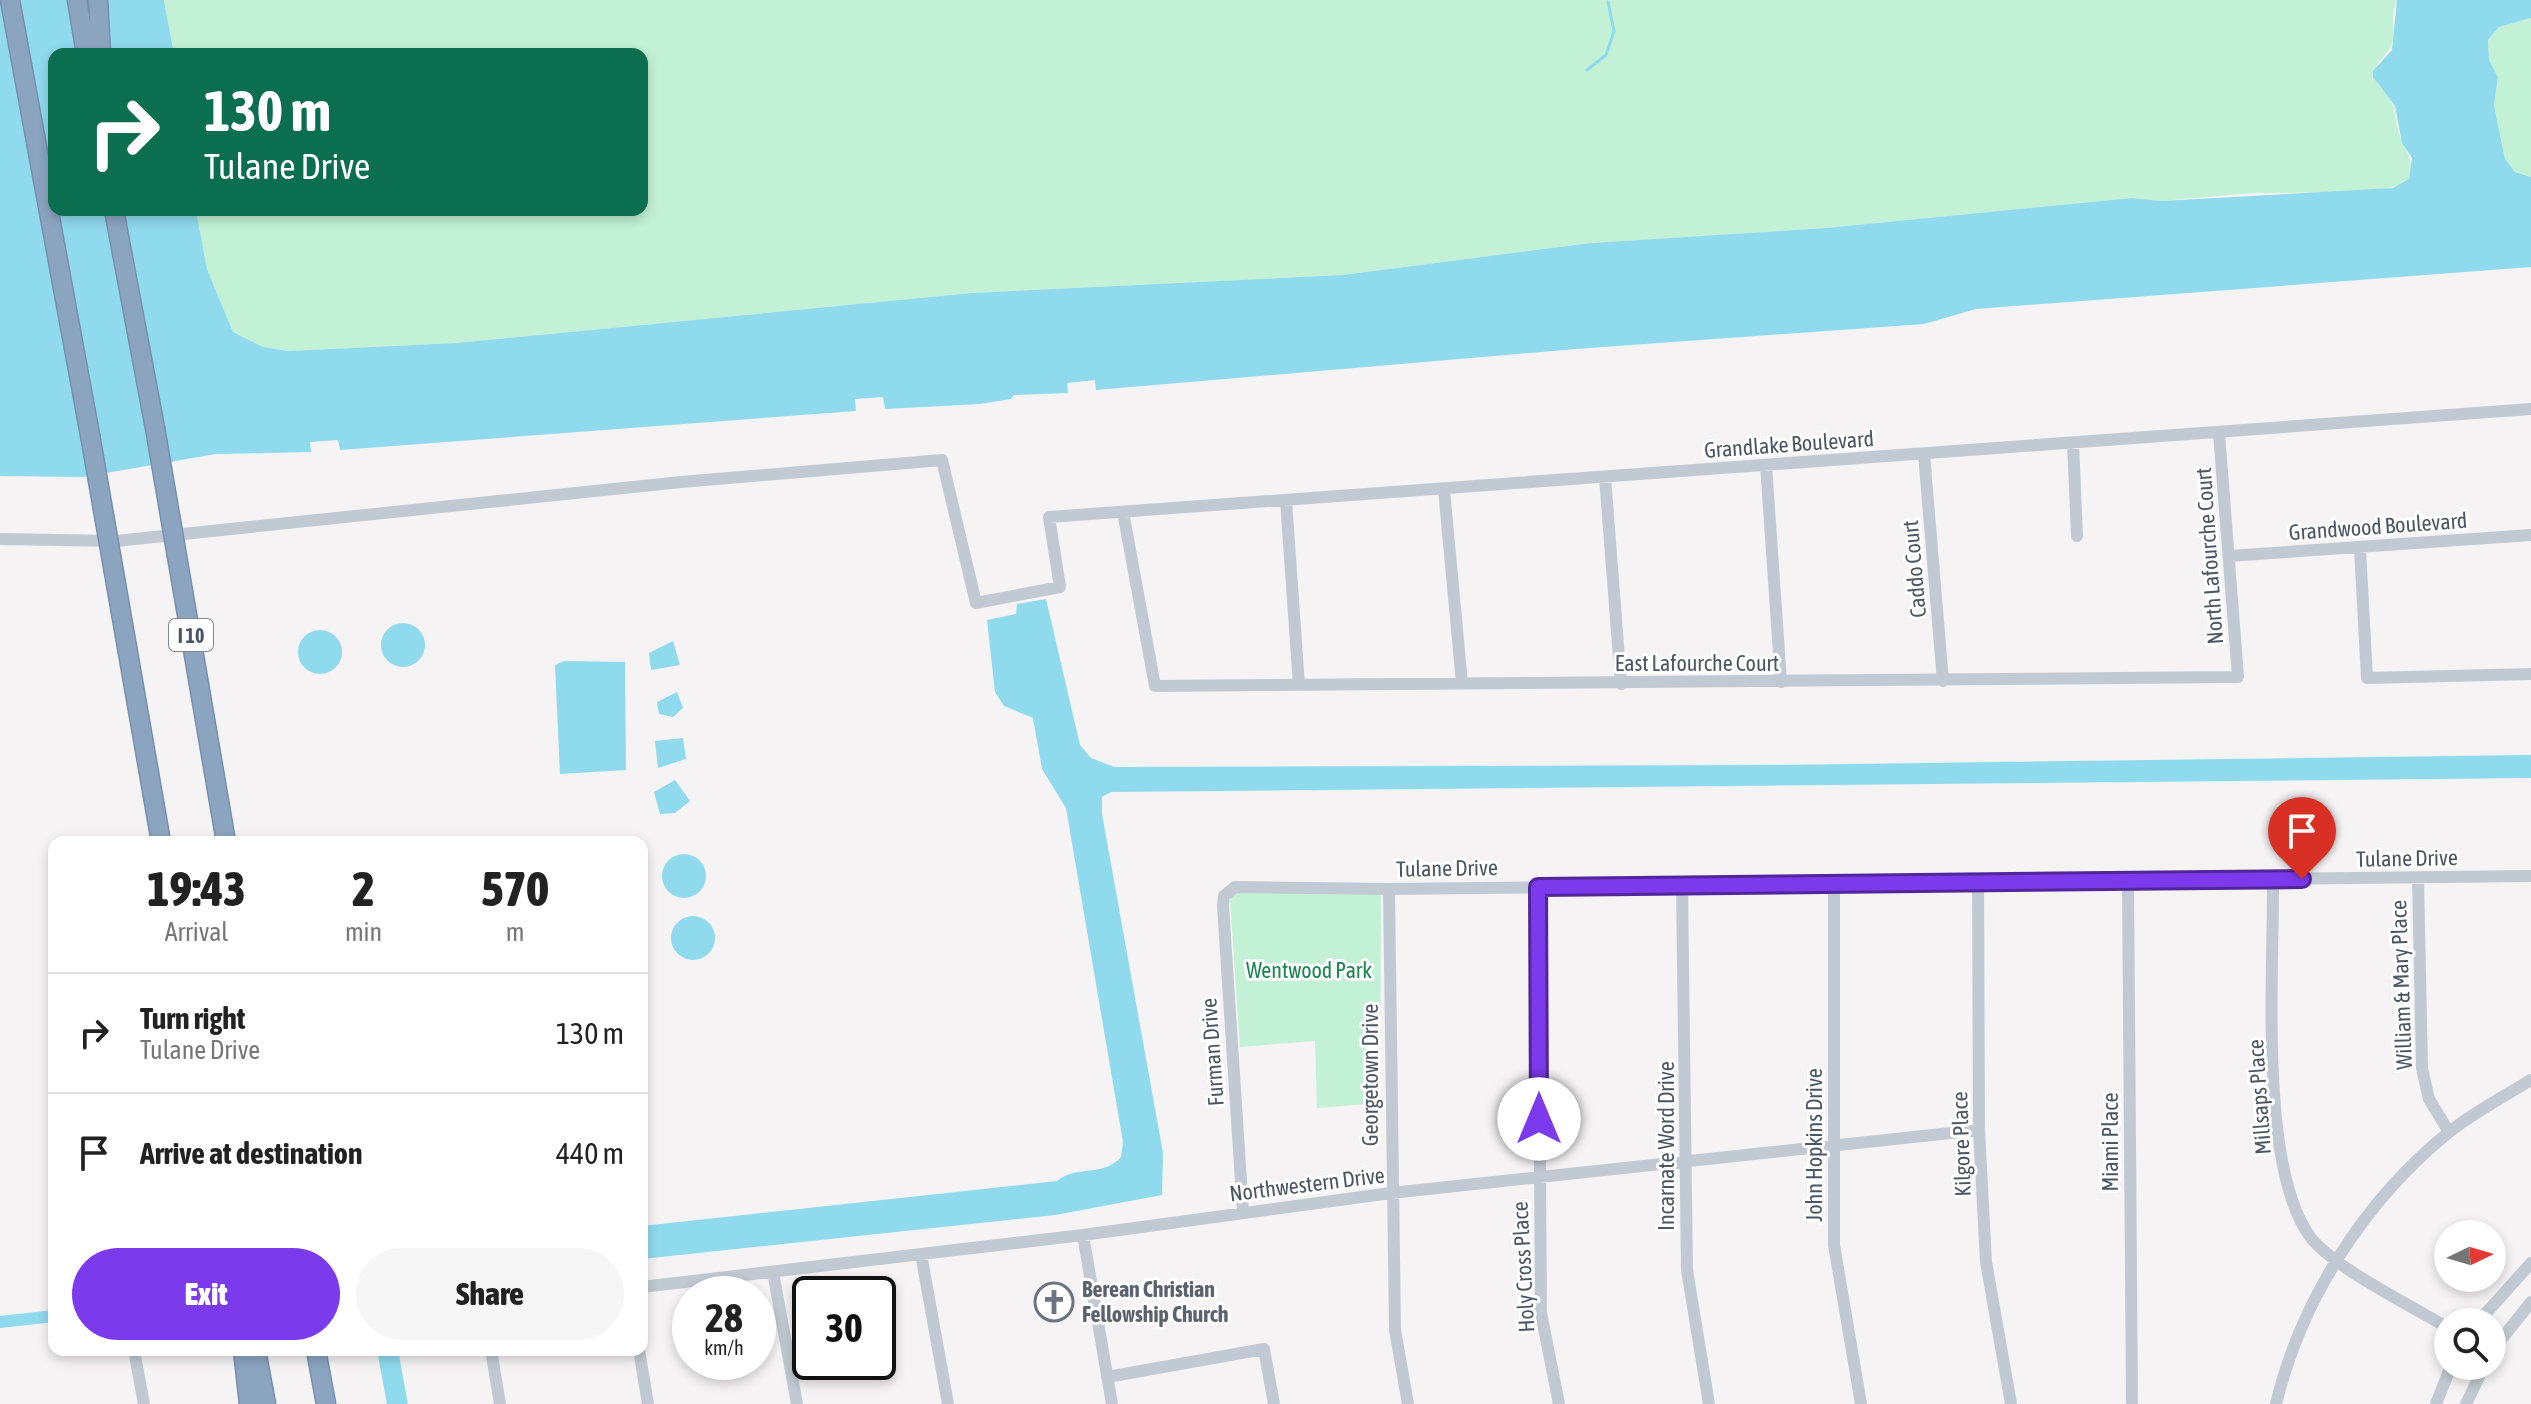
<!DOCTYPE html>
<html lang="en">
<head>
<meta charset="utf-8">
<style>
  :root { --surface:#fff; --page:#f6f6f6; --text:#222; --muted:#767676; --line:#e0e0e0; --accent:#7c3aed }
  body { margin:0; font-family:"Asap Condensed",sans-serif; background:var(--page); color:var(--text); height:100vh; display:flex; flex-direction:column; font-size:30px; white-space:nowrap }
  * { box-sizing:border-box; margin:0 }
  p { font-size:26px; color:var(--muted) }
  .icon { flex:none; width:44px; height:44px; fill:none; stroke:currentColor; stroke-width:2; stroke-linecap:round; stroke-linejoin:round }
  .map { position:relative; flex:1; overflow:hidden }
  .sheet { position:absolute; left:48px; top:836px; width:600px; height:520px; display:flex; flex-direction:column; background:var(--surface); border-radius:16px; box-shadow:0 4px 12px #0003 }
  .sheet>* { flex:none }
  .top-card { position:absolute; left:48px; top:48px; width:600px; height:168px; border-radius:16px; box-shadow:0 4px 12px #0003; background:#0b6e4f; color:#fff; overflow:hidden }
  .needle { width:52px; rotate:85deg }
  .buttons { position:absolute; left:2434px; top:1220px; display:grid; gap:16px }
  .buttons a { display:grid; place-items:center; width:72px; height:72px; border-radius:50%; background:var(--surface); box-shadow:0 4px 12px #0003; font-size:40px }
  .speed { position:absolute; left:672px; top:1276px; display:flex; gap:16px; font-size:40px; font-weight:700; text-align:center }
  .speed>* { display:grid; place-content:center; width:104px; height:104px; border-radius:50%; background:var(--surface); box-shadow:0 4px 12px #0003; line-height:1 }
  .speed small { font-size:20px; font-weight:400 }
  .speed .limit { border:4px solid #111; border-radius:12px; background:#fff; color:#111 }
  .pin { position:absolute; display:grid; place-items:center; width:68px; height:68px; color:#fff; margin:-82px -34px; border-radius:50% 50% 50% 0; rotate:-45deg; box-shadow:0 0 8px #0007 }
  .pin .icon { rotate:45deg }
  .me { position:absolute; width:88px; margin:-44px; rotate:0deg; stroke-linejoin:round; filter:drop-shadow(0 0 6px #0008) }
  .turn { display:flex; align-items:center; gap:28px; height:168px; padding:0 24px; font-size:36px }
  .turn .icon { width:104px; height:104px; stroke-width:2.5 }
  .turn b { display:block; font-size:56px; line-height:68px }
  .eta { display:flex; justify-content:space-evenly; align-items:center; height:136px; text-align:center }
  .eta b { font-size:48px; font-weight:800; line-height:56px }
  .action { display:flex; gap:16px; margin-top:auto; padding:16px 24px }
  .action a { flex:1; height:92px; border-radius:48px; background:var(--accent); color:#fff; font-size:32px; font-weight:800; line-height:92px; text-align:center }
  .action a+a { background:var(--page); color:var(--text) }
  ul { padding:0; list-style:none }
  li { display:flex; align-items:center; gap:24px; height:120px; padding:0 24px; border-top:2px solid var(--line) }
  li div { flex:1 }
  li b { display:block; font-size:30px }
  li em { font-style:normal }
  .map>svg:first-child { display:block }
  .green { fill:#c3f1d5 }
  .water { fill:#90daee }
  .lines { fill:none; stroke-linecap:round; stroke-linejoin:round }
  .stream { stroke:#90daee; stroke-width:3 }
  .canal { stroke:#90daee; stroke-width:12 }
  .highway-casing { stroke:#7690ad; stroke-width:21 }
  .minor { stroke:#c1cad2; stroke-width:12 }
  .highway { stroke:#8ba5c1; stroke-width:18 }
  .highway-bridge-casing { stroke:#7690ad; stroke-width:21; stroke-linecap:butt }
  .highway-bridge { stroke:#8ba5c1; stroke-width:18 }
  .route-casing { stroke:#51269a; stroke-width:20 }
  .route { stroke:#7c3aed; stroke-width:14 }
  .labels { text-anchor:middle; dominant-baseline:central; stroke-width:6; stroke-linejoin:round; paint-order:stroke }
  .shield { fill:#fff; stroke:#808990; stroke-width:2 }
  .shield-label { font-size:20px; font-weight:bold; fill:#4a5661 }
  .street-label { font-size:22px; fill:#4a5661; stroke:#fff }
  .park-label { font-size:22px; fill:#17864f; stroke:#fff }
  .worship-label { font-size:22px; font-weight:bold; fill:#5b616d; stroke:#fff; text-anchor:start }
</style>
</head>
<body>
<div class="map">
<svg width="2531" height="1404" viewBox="0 0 2531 1404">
  <rect width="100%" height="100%" fill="#f5f3f3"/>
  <path class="green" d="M 164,0 L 2397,0 C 2385,26 2406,38 2378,62 L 2378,85 C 2402,107 2391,119 2403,143 C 2410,158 2413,162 2409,179 L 2402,185 L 2368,192 L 2253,193 L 2161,201 L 2132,198 L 1826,228 L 1591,243 L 1342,275 L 972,293 L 456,343 L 288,351 L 263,347 L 233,332 L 207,269 L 196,210 L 642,210 L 642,54 L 174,54 Z
    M 2531,18 L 2531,177 L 2515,172 L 2505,159 L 2494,105 L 2498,77 L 2489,60 L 2488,40 L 2499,27 Z
    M 1381,892 L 1380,1103 L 1317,1108 L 1315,1041 L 1240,1047 L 1230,898 L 1238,893 Z"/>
  <path class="water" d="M 0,0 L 164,0 L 174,54 L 54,54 L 54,210 L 196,210 L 207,269 L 233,332 L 263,347 L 288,351 L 456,343 L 972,293 L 1342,275 L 1591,243 L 1826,228 L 2132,198 L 2161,201 L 2393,188 L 2409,179 L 2412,158 L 2402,143 L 2395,106 L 2373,77 L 2373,71 L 2392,50 L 2397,0 L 2531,0 L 2531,18 L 2499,27 L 2488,40 L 2489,60 L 2498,77 L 2494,105 L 2505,159 L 2515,172 L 2531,177 L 2531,267 L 1976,309 L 1924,324 L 1576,349 L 1096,390 L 1095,380 L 1067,383 L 1068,393 L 1014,395 L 1011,399 L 980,404 L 885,409 L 883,397 L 855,399 L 856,411 L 340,450 L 338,440 L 310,442 L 311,452 L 216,454 L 83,477 L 0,476 Z
    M 1046,599 L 1080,745 L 1091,758 L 1114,767 L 1773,765 L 2531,755 L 2531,778 L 1111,792 L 1102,797 L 1102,814 L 1163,1153 L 1162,1195 L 1055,1215 L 642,1259 L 642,1226 L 1057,1181 C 1076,1165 1104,1177 1121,1157 L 1123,1142 L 1066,808 L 1042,769 L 1033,718 L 1004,706 L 995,692 L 987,620 L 1016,614 L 1017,604 Z
    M381 645a22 22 0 1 1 44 0a22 22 0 1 1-44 0Z
    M298 652a22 22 0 1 1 44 0a22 22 0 1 1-44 0Z
    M 673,641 L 680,665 L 651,670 L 649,653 Z
    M 564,661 L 625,662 L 626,770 L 560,774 L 555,665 Z
    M 677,692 L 683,708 L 673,717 L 659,714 L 657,702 Z
    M 683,738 L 686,759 L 658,768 L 655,741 Z
    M 675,780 L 690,801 L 675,813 L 660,814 L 654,792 Z
    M662 876a22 22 0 1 1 44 0a22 22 0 1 1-44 0Z
    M671 938a22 22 0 1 1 44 0a22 22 0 1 1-44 0Z
    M 377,1350 L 398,1350 L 408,1404 L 387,1404 Z"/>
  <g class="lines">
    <path class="stream" d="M 1587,70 L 1606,55 L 1614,31 L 1608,2"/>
    <path class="canal" d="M 0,1322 L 54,1316"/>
    <defs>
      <path id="highway" d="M 10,0 L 90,435
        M 77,0 L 86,54
        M 98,0 L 101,54
        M 114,210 L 155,428
        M 243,1350 L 249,1404
        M 256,1350 L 266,1404
        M 316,1350 L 326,1404"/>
    </defs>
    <use href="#highway" class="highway-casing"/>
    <path class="minor" d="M 2073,443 L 2077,536
      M 1924,454 L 1943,681
      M 1766,465 L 1781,682
      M 1605,477 L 1621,684
      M 1444,490 L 1462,683
      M 1286,501 L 1299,685
      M 1123,512 L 1155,686 L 2238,677 L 2219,433
      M 0,539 L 116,541 L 681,482 L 942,460 L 976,603 L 1060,587 L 1049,517 L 2531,409
      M 2360,549 L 2367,678 L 2531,674
      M 2229,556 L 2531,535
      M 2418,878 L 2422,1069 L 2429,1099 L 2449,1132
      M 2273,879 C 2274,969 2258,1168 2311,1238 C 2336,1269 2412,1306 2448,1328
      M 1978,881 L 1979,1130 L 1986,1262 L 2011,1404
      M 2128,881 L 2132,1404
      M 1834,885 L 1834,1245 L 1861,1404
      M 1682,886 L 1687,1270 L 1709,1404
      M 1538,887 L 1541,1313 L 1559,1404
      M 1389,889 L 1395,1330 L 1408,1404
      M 1243,1212 L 1223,906 L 1224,896 L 1235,887 L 1389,889 L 2531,876
      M 1083,1235 L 1112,1404
      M 921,1254 L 948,1404
      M 773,1272 L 797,1404
      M 642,1287 L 1083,1235 L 1391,1193 L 1979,1130
      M 2478,1322 L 2531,1263
      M 134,1350 L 144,1404
      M 491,1350 L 500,1404
      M 639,1350 L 648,1404
      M 2492,1351 L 2531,1302
      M 1107,1377 L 1264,1349 L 1274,1404
      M 2276,1404 C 2301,1300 2365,1200 2448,1133 C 2474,1112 2503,1097 2531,1080
      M 2436,1404 L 2451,1366
      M 2466,1404 L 2484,1366"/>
    <use href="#highway" class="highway"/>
    <defs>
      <path id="highway-bridge" d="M 155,428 L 226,842
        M 90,435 L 161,842"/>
    </defs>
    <use href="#highway-bridge" class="highway-bridge-casing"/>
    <use href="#highway-bridge" class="highway-bridge"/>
  </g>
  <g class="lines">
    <defs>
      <path id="route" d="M 1539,1119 L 1538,887 L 2302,879"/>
    </defs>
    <use href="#route" class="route-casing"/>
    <use href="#route" class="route"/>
  </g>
  <defs>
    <symbol id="church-ring" viewBox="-11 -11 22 22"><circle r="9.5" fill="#fff" stroke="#6b7280" stroke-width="1.5"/><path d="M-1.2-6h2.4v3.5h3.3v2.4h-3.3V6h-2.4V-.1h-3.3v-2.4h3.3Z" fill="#6b7280"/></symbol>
  </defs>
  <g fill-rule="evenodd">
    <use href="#church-ring" x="1032" y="1280" width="44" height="44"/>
  </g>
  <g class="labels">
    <rect class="shield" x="169" y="619" width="44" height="32" rx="6"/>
    <g class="shield-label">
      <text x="191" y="635">I 10</text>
    </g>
    <g class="street-label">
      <text transform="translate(1789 444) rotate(-4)">Grandlake Boulevard</text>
      <text transform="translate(2378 526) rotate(-4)">Grandwood Boulevard</text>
      <text transform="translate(2209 556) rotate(-94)">North Lafourche Court</text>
      <text transform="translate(1914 569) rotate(-95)">Caddo Court</text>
      <text x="1697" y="663">East Lafourche Court</text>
      <text transform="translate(2407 858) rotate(-1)">Tulane Drive</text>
      <text transform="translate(1447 868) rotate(-1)">Tulane Drive</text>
      <text transform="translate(2401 985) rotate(-92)">William &amp; Mary Place</text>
      <text transform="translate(1212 1052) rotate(-94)">Furman Drive</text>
      <text transform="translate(1370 1075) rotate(-90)">Georgetown Drive</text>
      <text transform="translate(2259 1097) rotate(-94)">Millsaps Place</text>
      <text transform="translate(2110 1142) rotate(-90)">Miami Place</text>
      <text transform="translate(1961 1144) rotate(-92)">Kilgore Place</text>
      <text transform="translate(1814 1145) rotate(-90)">John Hopkins Drive</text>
      <text transform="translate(1666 1146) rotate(-90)">Incarnate Word Drive</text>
      <text transform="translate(1307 1184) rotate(-7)">Northwestern Drive</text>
      <text transform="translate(1523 1267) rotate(-93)">Holy Cross Place</text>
    </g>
    <g class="park-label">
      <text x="1309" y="970">Wentwood Park</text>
    </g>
    <g class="worship-label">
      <text x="1082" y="1289">Berean Christian<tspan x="1082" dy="25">Fellowship Church</tspan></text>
    </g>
  </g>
</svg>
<div class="buttons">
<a><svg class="needle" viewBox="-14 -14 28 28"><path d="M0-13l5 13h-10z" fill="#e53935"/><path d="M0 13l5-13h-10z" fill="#767676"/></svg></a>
<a><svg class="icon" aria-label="search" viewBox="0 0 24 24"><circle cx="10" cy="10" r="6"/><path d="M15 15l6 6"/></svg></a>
</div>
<div class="speed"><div>28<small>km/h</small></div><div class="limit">30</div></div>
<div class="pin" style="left:2302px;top:879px;background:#d93025"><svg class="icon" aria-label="arrive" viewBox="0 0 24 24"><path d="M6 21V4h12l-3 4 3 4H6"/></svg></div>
<svg class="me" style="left:1539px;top:1119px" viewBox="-20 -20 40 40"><circle r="19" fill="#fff"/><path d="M0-13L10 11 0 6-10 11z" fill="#7c3aed"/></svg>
<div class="top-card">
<div class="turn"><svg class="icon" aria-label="right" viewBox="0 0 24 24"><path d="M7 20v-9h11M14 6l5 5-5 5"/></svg><div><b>130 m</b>Tulane Drive</div></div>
</div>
<section class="sheet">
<div class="eta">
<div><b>19:43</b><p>Arrival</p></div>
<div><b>2</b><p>min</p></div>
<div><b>570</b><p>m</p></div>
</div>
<ul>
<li><svg class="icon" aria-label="right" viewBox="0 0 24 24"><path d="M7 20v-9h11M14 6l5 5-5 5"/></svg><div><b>Turn right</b><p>Tulane Drive</p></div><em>130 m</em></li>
<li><svg class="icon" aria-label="arrive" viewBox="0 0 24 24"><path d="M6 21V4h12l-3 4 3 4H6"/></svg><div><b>Arrive at destination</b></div><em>440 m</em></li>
</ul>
<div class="action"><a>Exit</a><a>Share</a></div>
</section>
</div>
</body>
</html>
